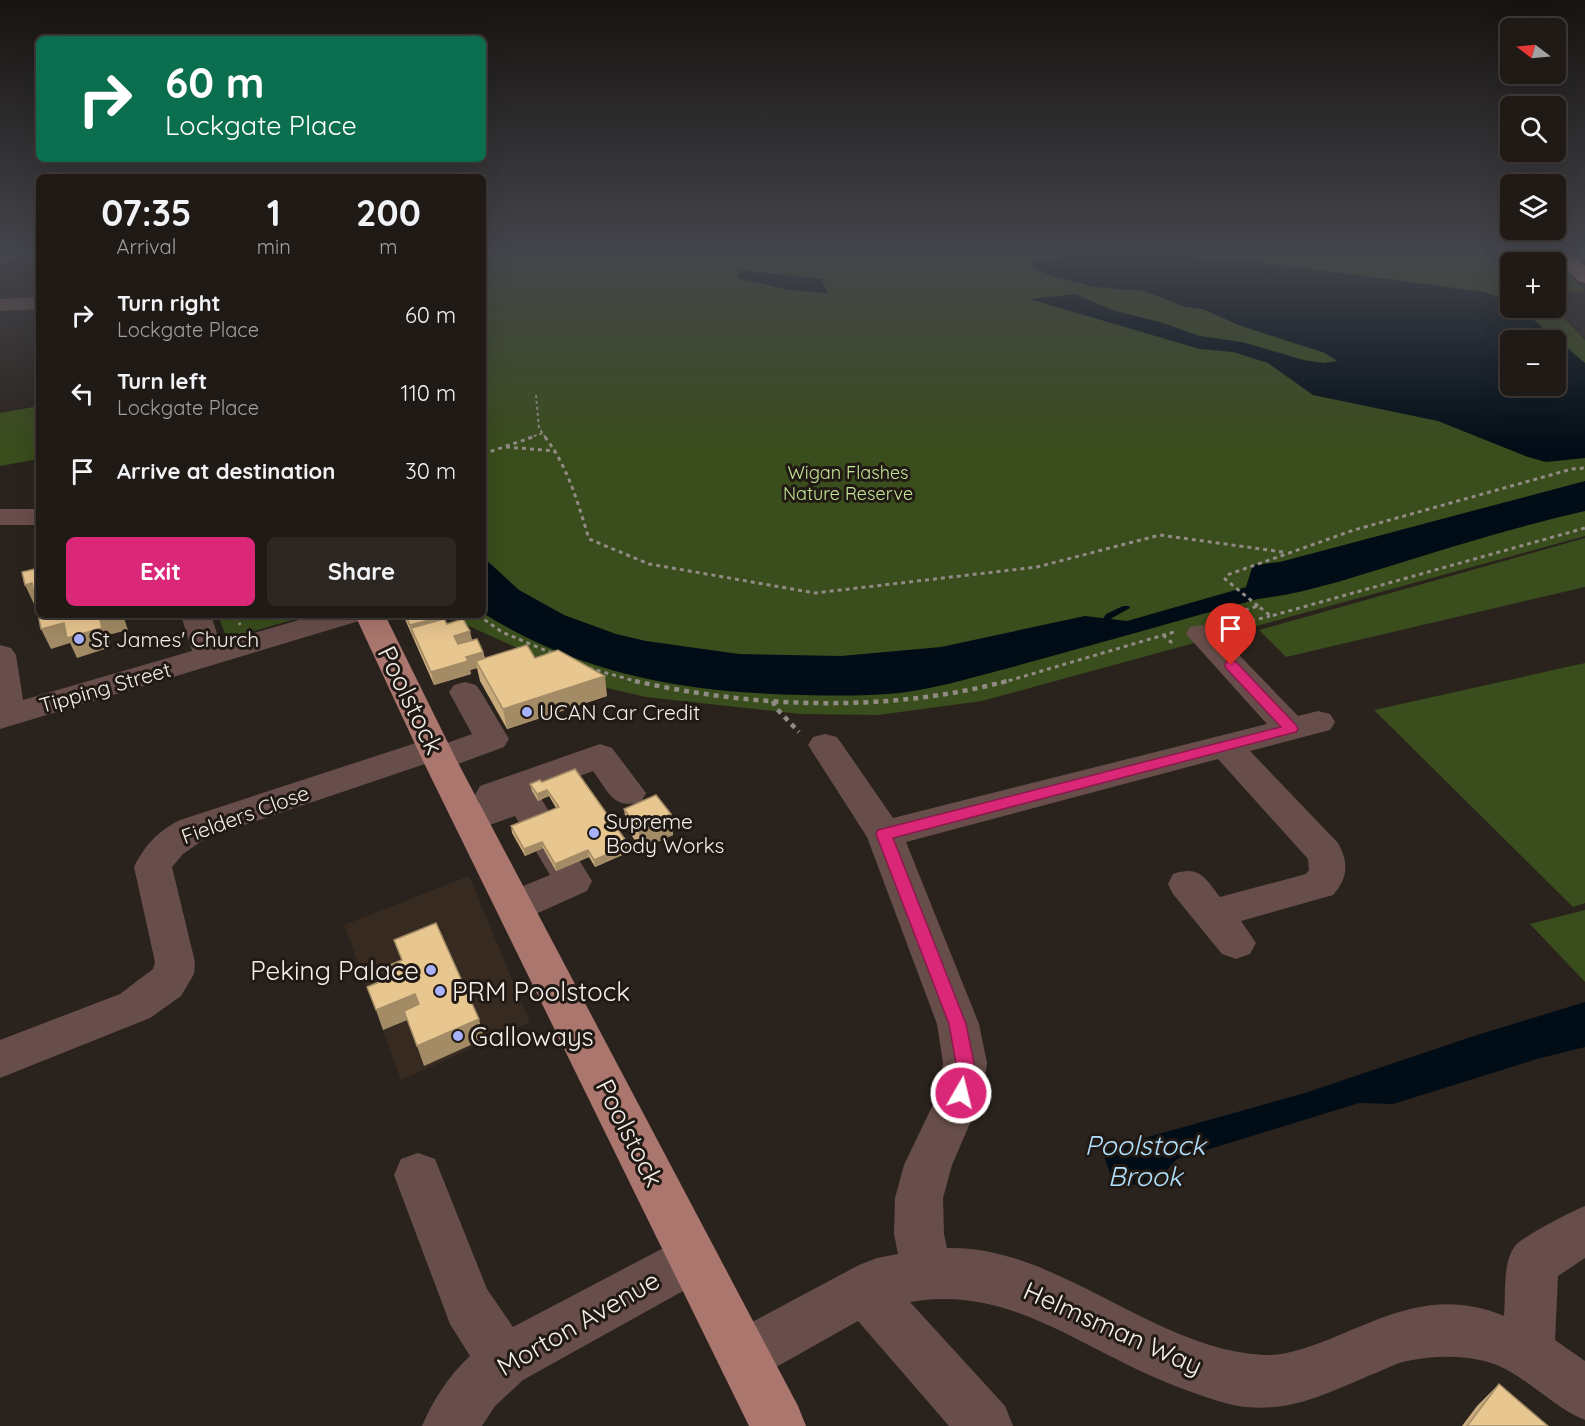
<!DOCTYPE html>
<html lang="en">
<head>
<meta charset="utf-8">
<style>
  :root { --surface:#201a16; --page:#2d2723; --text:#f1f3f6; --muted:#a2a1a1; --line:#3d3835; --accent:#db2777 }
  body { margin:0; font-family:Quicksand,sans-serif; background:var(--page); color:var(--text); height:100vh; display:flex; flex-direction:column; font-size:22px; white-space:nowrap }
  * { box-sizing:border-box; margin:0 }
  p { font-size:20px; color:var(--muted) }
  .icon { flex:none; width:33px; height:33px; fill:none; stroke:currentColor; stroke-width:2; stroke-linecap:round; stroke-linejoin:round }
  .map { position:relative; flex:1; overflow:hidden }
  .drawer { position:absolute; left:36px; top:174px; width:450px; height:444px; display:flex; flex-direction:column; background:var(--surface); border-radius:9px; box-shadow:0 6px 24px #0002,0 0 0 2px var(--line) }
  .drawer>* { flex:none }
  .top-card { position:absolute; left:36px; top:36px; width:450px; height:126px; border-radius:9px; box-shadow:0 6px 24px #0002,0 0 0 2px var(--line); background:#0b6e4f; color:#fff; overflow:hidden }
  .needle { width:39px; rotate:286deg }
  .controls { position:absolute; left:1500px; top:18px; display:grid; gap:12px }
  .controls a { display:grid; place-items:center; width:66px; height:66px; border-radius:9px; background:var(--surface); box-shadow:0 6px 24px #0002,0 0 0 2px var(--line); font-size:30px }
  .pin { position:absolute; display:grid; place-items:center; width:51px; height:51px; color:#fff; margin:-62px -26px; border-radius:50% 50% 50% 0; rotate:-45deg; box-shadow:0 0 6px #0007 }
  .pin .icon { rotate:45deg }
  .me { position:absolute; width:66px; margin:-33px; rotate:8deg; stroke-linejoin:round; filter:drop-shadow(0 0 4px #0008) }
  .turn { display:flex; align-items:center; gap:21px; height:126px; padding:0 30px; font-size:27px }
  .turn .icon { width:78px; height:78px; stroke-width:2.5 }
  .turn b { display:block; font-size:42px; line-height:51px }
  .eta { display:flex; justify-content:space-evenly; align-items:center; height:102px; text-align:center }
  .eta b { font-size:36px; font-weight:800; line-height:42px }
  .action { display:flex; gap:12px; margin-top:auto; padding:12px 30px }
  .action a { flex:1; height:69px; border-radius:9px; background:var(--accent); color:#fff; font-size:24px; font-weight:800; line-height:69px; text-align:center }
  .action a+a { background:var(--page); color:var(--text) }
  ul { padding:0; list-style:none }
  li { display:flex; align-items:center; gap:18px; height:78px; padding:0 30px }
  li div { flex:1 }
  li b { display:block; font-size:22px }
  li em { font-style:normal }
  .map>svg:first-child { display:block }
  .built { fill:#372b21 }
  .green { fill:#3a4d1c; fill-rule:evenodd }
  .water { fill:#000c16; fill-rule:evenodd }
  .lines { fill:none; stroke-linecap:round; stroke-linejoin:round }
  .stream { fill:#000c16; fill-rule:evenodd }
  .path-far2 { stroke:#918b86; stroke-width:2; stroke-dasharray:3 3; stroke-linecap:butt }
  .path-far1 { stroke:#918b86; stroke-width:3; stroke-dasharray:4 4; stroke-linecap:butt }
  .path { stroke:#918b86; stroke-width:4.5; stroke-dasharray:5 5; stroke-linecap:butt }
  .minor { fill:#684e4a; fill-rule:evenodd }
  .major { fill:#ab766e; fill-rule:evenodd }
  .highway { fill:#c5867c; fill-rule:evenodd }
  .wall { fill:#c8aa7c }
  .shaded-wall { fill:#a28b65 }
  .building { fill:#e8c690; stroke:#a28b65; stroke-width:1.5 }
  .route { fill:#db2777; stroke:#8e194d; stroke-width:1.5 }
  .poi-dot { fill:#a7b1fc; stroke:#211914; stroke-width:2 }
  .labels { text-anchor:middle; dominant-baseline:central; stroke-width:6; stroke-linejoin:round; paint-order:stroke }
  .far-park-label { font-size:18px; fill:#c3e596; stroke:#211914 }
  .poi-label { font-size:21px; fill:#f5efeb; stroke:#211914; text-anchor:start }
  .street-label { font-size:21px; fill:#f5efeb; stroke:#211914 }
  .near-street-label { font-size:26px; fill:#f5efeb; stroke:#211914 }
  .near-poi-label { font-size:26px; fill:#f5efeb; stroke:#211914; text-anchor:start }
  .near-water-label { font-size:27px; font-style:italic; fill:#afe0fe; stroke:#211914 }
</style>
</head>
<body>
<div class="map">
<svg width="1585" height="1426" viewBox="0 0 1585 1426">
  <rect width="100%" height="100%" fill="#2a231d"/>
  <path class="built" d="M 469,876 L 530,1022 L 401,1080 L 344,925 Z"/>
  <path class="green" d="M 483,251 L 1472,251 L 1510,272 L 1510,308 L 1554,308 L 1585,340 L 1585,536 L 982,701 L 878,715 L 801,714 L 646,697 L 603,687 L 460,622 L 454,615 L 483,615 ZM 1510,340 L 1556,340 L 1556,386 L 1510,386 Z
    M 1519,251 L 1551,251 L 1585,292 L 1556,290 L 1556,262 L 1529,262 Z
    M 39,406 L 39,459 L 0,466 L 0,413 Z
    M 1585,538 L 1585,587 L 1286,657 L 1259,630 Z
    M 218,615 L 309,615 L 227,639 Z
    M 1585,663 L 1585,903 L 1573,907 L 1374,710 Z
    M 1585,910 L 1585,982 L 1530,924 Z"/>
  <path class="water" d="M 1091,251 L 1160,251 L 1225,260 L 1259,262 L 1485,292 L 1510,302 L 1510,308 L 1521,309 L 1585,363 L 1585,458 L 1546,462 L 1528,457 L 1438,421 L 1313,395 L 1268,363 L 1233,352 L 1200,349 L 1029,299 L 1076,294 L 1112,310 L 1160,322 L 1200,336 L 1242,342 L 1304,360 L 1324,363 L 1337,361 L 1325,353 L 1241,326 L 1202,309 L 1185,307 L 1144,291 L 1094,287 L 1051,276 L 1036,270 L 1031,263 L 1035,258 C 1055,256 1072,257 1091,251 ZM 1556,340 L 1556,386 L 1510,386 L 1510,340 Z
    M 740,270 L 822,279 L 827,293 L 789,290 L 737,278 Z
    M 1585,481 L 1585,511 C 1523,525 1461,544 1400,563 C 1353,577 1308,593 1258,599 C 1172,622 1087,647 1001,670 C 967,679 933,689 899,693 C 868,696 835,696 804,695 C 689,693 581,675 483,613 L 483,557 L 519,590 L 564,615 L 616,634 L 646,641 L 739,654 L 841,656 L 941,647 L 1085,616 L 1127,621 L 1246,587 L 1253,565 L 1280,562 Z
    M 1585,1002 L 1585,1047 L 1537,1059 L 1393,1104 L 1359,1103 L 1177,1159 L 1154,1184 L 1114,1185 L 1102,1150 L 1305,1093 L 1471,1037 Z"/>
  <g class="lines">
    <path class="stream" d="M 1123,606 L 1129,606 L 1130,608 L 1112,618 L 1104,631 L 1098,631 L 1097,629 L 1106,614 Z"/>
    <path class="path-far2" d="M 536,395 L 539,428 L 546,438
      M 528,438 L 543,433"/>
    <path class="path-far1" d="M 545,437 C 568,467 578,503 589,539 L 649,564 L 815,593 L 1037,567 L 1160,535 L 1283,552
      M 506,447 L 556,451
      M 483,454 L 533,437
      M 1258,606 L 1225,579 L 1227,575 L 1354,530 L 1572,469 L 1585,468
      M 237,615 L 240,625
      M 478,615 L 502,632 L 554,654
      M 1222,617 L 1258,606 L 1271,616 L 1585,528
      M 1228,627 L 1270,616
      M 1163,635 L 1171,642 L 1176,640
      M 589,668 L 642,683
      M 1001,683 L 1174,632"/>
    <path class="path" d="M 635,681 C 755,708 887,713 1007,681
      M 773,701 L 775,707 L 799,732"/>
    <path class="minor" d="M 28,251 L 26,255 L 0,264 L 0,252 Z
      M 39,297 L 39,309 L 0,311 L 0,299 Z
      M 0,509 L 39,509 L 39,525 L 0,525 Z
      M 181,615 L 211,615 L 220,643 L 316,615 L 363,615 L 359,621 L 0,729 L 0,645 L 11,648 L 16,655 L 23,700 L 192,651 Z
      M 1201,625 L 1212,627 L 1298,716 L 1318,711 L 1330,714 L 1335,722 L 1330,730 L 1250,751 L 1338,843 C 1349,863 1348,878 1333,895 L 1241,921 L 1256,943 L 1250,954 L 1236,959 L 1222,954 L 1173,894 L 1168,884 L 1173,874 C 1200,865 1205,878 1220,897 L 1306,874 L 1309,870 L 1308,859 L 1218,759 L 906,842 L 979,1024 L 987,1063 L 983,1093 L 952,1165 L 943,1198 L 944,1234 L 947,1248 C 1057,1245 1154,1350 1264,1355 C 1286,1356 1309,1347 1330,1339 C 1391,1314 1438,1289 1504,1316 C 1506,1296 1502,1263 1515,1246 C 1522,1237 1572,1211 1585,1206 L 1585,1258 L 1558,1276 L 1555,1340 L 1585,1361 L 1585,1420 C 1550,1406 1520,1369 1484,1361 C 1459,1355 1432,1356 1407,1361 C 1396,1363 1384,1370 1373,1374 C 1323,1395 1281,1418 1225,1403 C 1194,1394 1161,1381 1132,1367 C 1059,1332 996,1287 910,1302 L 1005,1406 L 1013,1426 L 949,1426 L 858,1321 L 762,1375 L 743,1383 L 724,1375 L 716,1356 L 724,1337 L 859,1265 L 877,1258 L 898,1254 L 894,1234 L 895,1198 L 904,1165 L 939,1092 L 943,1063 L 937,1024 L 867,837 L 808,745 L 813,737 L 825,734 L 837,737 L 893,818 L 1267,724 L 1186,634 L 1190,627 Z
      M 465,682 L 476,685 L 481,692 L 509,739 L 504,747 L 439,771 L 427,767 L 425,764 L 206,838 L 183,854 L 172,867 L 195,962 L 194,974 L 181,996 L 150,1018 L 0,1078 L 0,1040 L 120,994 L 153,969 L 155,962 L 134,867 C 145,845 158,831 180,820 L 422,741 L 434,737 L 447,743 L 472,734 L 449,692 L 454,685 Z
      M 600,744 L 612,748 L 646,793 L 641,802 C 613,810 608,791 593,771 L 537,792 L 592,881 L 587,891 L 529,917 L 515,921 L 501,917 L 495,906 L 501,895 L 550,875 L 515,816 L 470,832 L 457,828 L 452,819 L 457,810 L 479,802 L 475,795 L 480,786 Z
      M 418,1153 L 435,1159 L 487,1289 L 513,1327 L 692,1233 L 710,1240 L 717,1258 L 710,1276 L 523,1380 L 495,1406 L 482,1426 L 422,1426 C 433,1400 449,1375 470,1356 L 450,1324 L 394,1175 L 401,1159 Z"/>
    <path class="major" d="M 355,615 L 385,615 L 456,759 L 798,1406 L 806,1426 L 749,1426 L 422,759 Z"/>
    <path class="highway" d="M 1551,251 L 1570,251 L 1585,266 L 1585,283 L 1578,281 Z"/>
  </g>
  <path class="wall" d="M 403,615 L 443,615 L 447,624 L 472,641 L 483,652 L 485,658 L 535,658 L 607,696 L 507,729 L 480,681 L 477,668 L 470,670 L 471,674 L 434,685 Z
    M 542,782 L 629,845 L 629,852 L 595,867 L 589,857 L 556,871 L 543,848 L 525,856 L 512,833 L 511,826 L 556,808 L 549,796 L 538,801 L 532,791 L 530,784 Z
    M 624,809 L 671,814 L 673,835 L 641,849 L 627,829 Z
    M 1499,1384 L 1548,1426 L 1462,1426 L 1477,1406 Z"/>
  <path class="shaded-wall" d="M 32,583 L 39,603 L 34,604 L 25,585 Z
    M 103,615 L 135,615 L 124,618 L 128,630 L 108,635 L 111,647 L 77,658 L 70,643 L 51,649 L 41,629 L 64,623 Z
    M 444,616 L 447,629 L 411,628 L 414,638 L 413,638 L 410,625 Z
    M 470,631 L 473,644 L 457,649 L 454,636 Z
    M 483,652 L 486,665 L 476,661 L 477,668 L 470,670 L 471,674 L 434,685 L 431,672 L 466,657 Z
    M 605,676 L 607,696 L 507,729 L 503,709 Z
    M 547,790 L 549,796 L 538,801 L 537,794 Z
    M 671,814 L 673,835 L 641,849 L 638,828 Z
    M 542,842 L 543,848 L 525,856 L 524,849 Z
    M 629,845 L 629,852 L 595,867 L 594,860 Z
    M 588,850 L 589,857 L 556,871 L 555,864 Z
    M 415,994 L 422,1014 L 383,1030 L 376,1010 Z
    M 479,1019 L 484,1039 L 424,1066 L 417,1046 Z"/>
  <path class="building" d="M 39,568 L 39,615 L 103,615 L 99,616 L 102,628 L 67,638 L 64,623 L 41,629 L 32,583 L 25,585 L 22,572 Z
    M 405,615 L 443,615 L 444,616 L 410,625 Z
    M 444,619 L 447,624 L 463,619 L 470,631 L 454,636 L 458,644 L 477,639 L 483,652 L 466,657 L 468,661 L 431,672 L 411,628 Z
    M 527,645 L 535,658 L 558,650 L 605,676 L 503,709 L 476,661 Z
    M 575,769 L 629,845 L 594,860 L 588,850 L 555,864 L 542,842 L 524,849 L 511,826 L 559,807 L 547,790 L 537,794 L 530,784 L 540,780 L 542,782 Z
    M 656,795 L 671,814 L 638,828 L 624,809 Z
    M 436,923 L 479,1019 L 417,1046 L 404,1011 L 419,1004 L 415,994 L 376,1010 L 367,987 L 389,978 L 385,967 L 402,960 L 394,940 Z
    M 1499,1384 L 1548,1426 L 1467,1426 Z"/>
  <linearGradient id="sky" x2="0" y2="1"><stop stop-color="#171310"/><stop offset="0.56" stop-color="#44454c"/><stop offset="1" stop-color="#44454c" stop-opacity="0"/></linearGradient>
  <rect width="1585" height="451" fill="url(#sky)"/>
  <path class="route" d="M 1231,661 L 1236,662 L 1296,725 L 1298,729 L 1296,732 L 893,838 L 966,1024 L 974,1063 L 967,1098 L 961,1101 L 954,1098 L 952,1093 L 956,1063 L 949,1024 L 876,834 L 878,830 L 1281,727 L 1226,668 L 1225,665 L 1226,662 Z"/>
  <g class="poi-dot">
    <circle cx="79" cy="639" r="6"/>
    <circle cx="527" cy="712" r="6"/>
    <circle cx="594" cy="833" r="6"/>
    <circle cx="431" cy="970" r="6"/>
    <circle cx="440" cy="991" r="6"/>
    <circle cx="458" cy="1036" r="6"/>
  </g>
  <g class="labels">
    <g class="far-park-label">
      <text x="848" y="472">Wigan Flashes<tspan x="848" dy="21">Nature Reserve</tspan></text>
    </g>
    <g class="poi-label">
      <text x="91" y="639">St James' Church</text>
      <text x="539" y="712">UCAN Car Credit</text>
      <text x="606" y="821">Supreme<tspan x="606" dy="24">Body Works</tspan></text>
    </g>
    <g class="street-label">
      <text transform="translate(105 687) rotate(-16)">Tipping Street</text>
      <text transform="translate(245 814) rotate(-20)">Fielders Close</text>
    </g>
    <g class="near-street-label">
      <text transform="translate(411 700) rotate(64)">Poolstock</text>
      <text transform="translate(630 1133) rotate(63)">Poolstock</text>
      <text transform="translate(578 1323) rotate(-30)">Morton Avenue</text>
      <text transform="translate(1113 1328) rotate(24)">Helmsman Way</text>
    </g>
    <g class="near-poi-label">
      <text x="419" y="970" text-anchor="end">Peking Palace</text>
      <text x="452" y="991">PRM Poolstock</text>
      <text x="470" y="1036">Galloways</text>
    </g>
    <g class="near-water-label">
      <text x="1145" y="1145">Poolstock<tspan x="1145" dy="31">Brook</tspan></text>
    </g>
  </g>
</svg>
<div class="controls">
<a><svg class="needle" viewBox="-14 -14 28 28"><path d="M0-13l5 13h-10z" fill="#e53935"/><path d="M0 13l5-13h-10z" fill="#a2a1a1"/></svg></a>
<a><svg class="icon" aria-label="search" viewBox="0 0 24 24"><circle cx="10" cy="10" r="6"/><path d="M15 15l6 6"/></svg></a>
<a><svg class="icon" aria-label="layers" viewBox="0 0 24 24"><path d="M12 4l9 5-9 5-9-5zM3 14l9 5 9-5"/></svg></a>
<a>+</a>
<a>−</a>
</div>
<div class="pin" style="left:1231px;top:665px;background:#d93025"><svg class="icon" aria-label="arrive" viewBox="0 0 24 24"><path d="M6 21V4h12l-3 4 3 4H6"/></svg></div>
<svg class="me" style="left:961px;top:1093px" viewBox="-20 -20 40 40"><circle r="17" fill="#db2777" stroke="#fff" stroke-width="3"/><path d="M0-11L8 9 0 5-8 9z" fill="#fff"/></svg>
<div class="top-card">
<div class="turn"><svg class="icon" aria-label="right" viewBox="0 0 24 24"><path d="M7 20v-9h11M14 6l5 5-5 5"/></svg><div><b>60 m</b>Lockgate Place</div></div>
</div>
<section class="drawer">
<div class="eta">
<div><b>07:35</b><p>Arrival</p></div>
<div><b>1</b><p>min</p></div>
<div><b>200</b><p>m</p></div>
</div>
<ul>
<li><svg class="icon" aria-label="right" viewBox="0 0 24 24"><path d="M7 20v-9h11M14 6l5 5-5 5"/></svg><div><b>Turn right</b><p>Lockgate Place</p></div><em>60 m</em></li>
<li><svg class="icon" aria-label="left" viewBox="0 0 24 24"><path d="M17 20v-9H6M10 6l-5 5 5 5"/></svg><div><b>Turn left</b><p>Lockgate Place</p></div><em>110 m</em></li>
<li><svg class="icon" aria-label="arrive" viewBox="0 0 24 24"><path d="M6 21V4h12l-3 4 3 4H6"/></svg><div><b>Arrive at destination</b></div><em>30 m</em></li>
</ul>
<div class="action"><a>Exit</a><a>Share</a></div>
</section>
</div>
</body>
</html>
